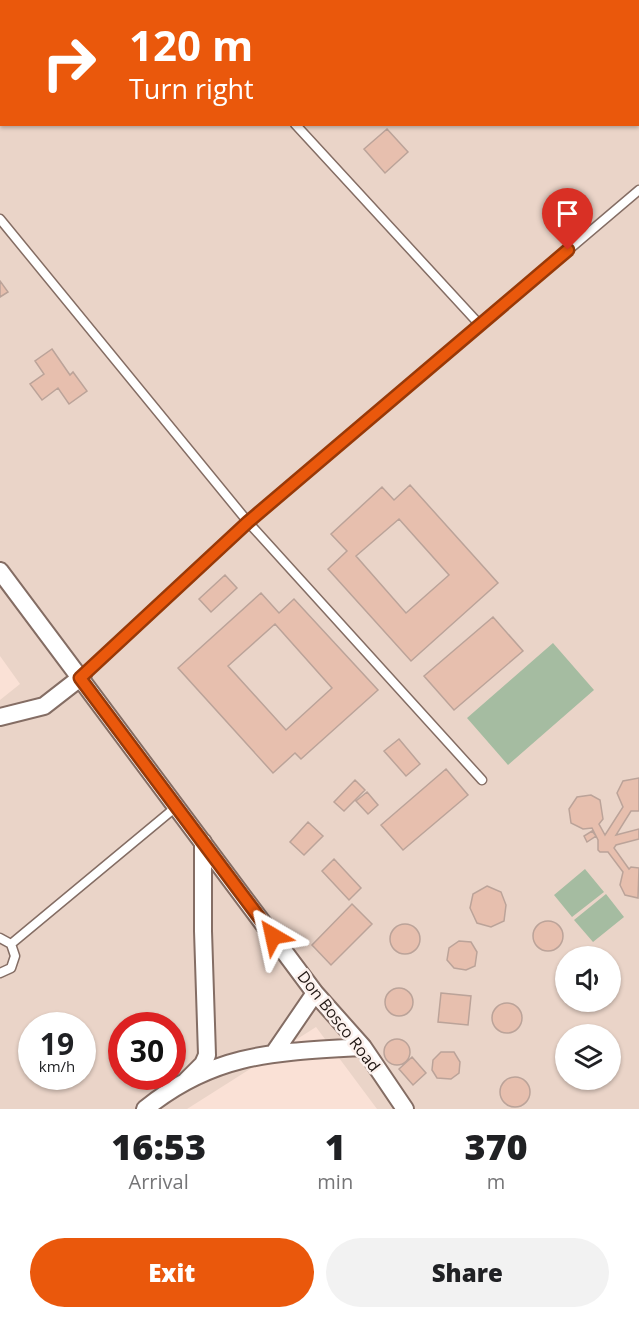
<!DOCTYPE html>
<html lang="en">
<head>
<meta charset="utf-8">
<style>
  :root { --surface:#fff; --page:#f2f2f2; --text:#202124; --muted:#757577; --accent:#ea580c }
  body { margin:0; font-family:"Open Sans",sans-serif; background:var(--page); color:var(--text); height:100vh; display:flex; flex-direction:column; font-size:22px; white-space:nowrap }
  * { box-sizing:border-box; margin:0 }
  p { font-size:20px; color:var(--muted) }
  .icon { flex:none; width:33px; height:33px; fill:none; stroke:currentColor; stroke-width:2; stroke-linecap:round; stroke-linejoin:round }
  .map { position:relative; height:1109px; overflow:hidden }
  .details { display:flex; flex-direction:column; background:var(--surface); flex:1 }
  .details>* { flex:none }
  .top-card { position:absolute; left:0px; top:0px; width:639px; height:126px; box-shadow:0 2px 4px #0004; background:#ea580c; color:#fff; overflow:hidden }
  .tools { position:absolute; left:555px; top:946px; display:grid; gap:12px }
  .tools a { display:grid; place-items:center; width:66px; height:66px; border-radius:50%; background:var(--surface); box-shadow:0 2px 4px #0004; font-size:30px }
  .speed { position:absolute; left:18px; top:1012px; display:flex; gap:12px; font-size:30px; font-weight:700; text-align:center }
  .speed>* { display:grid; place-content:center; width:78px; height:78px; border-radius:50%; background:var(--surface); box-shadow:0 2px 4px #0004; line-height:1 }
  .speed small { font-size:15px; font-weight:400 }
  .speed .limit { border:9px solid #d22; background:#fff; color:#111 }
  .pin { position:absolute; display:grid; place-items:center; width:51px; height:51px; color:#fff; margin:-62px -26px; border-radius:50% 50% 50% 0; rotate:-45deg; box-shadow:0 0 6px #0007 }
  .pin .icon { rotate:45deg }
  .me { position:absolute; width:66px; margin:-33px; rotate:324deg; stroke-linejoin:round; filter:drop-shadow(0 0 4px #0008) }
  .turn { display:flex; align-items:center; gap:21px; height:126px; padding:0 30px; font-size:27px }
  .turn .icon { width:78px; height:78px; stroke-width:2.5 }
  .turn b { display:block; font-size:42px; line-height:51px }
  .eta { display:flex; justify-content:space-evenly; align-items:center; height:102px; text-align:center }
  .eta b { font-size:36px; font-weight:800; line-height:42px }
  .button { display:flex; gap:12px; margin-top:auto; padding:12px 30px }
  .button a { flex:1; height:69px; border-radius:36px; background:var(--accent); color:#fff; font-size:24px; font-weight:800; line-height:69px; text-align:center }
  .button a+a { background:var(--page); color:var(--text) }
  .map>svg:first-child { display:block }
  .education { fill:#ead4c8; fill-rule:evenodd }
  .green { fill:#a5bca1 }
  .building { fill:#e7bfae; stroke:#bba399; stroke-width:1.5; fill-rule:evenodd }
  .lines { fill:none; stroke-linecap:round; stroke-linejoin:round }
  .service-casing { stroke:#846d64; stroke-width:11 }
  .minor-casing { stroke:#846d64; stroke-width:20 }
  .service { stroke:#fff; stroke-width:8 }
  .minor { stroke:#fff; stroke-width:16 }
  .route-casing { stroke:#983908; stroke-width:15 }
  .route { stroke:#ea580c; stroke-width:10 }
  .labels { text-anchor:middle; dominant-baseline:central; stroke-width:5; stroke-linejoin:round; paint-order:stroke }
  .street-label { font-size:16px; fill:#1f1612; stroke:#fcf1ed }
</style>
</head>
<body>
<div class="map">
<svg width="639" height="1109" viewBox="0 0 639 1109">
  <rect width="100%" height="100%" fill="#fae1d6"/>
  <path class="education" d="M 0,0 L 639,0 L 639,1109 L 377,1109 L 316,1027 L 187,1109 L 0,1109 L 0,700 L 20,684 L 0,656 ZM 2,2 L 638,2 L 638,124 L 2,124 ZM 566,957 L 610,957 L 610,1002 L 566,1002 ZM 32,1026 L 82,1026 L 82,1077 L 32,1077 ZM 122,1026 L 172,1026 L 172,1077 L 122,1077 ZM 566,1035 L 610,1035 L 610,1080 L 566,1080 Z"/>
  <path class="green" d="M 553,643 L 594,690 L 508,765 L 467,718 Z
    M 585,869 L 604,892 L 572,917 L 554,895 Z
    M 606,894 L 624,917 L 593,942 L 574,920 Z"/>
  <path class="building" d="M 387,129 L 408,152 L 385,173 L 364,149 Z
    M 0,281 L 8,292 L 0,297 Z
    M 52,349 L 70,375 L 73,372 L 87,391 L 69,404 L 58,388 L 42,400 L 30,384 L 44,374 L 35,361 Z
    M 410,485 L 498,583 L 411,661 L 328,569 L 347,551 L 331,534 L 382,487 L 394,500 ZM 399,519 L 449,575 L 406,613 L 356,556 Z
    M 225,575 L 237,588 L 211,612 L 199,599 Z
    M 261,593 L 279,613 L 294,599 L 378,690 L 301,759 L 295,753 L 273,773 L 178,668 ZM 275,624 L 332,688 L 286,730 L 228,666 Z
    M 493,617 L 523,651 L 454,710 L 424,676 Z
    M 399,739 L 420,764 L 406,776 L 384,751 Z
    M 446,769 L 468,795 L 403,850 L 381,825 Z
    M 639,778 L 639,811 L 631,811 L 616,835 L 639,829 L 639,839 L 616,845 L 614,848 L 629,869 L 631,867 L 639,868 L 638,898 L 625,895 L 620,885 L 623,872 L 608,852 L 600,852 L 598,850 L 598,840 L 592,828 L 583,829 L 571,823 L 569,809 L 577,797 L 591,795 L 600,800 L 603,819 L 599,824 L 605,835 L 623,807 L 617,793 L 623,781 Z
    M 355,780 L 365,790 L 344,811 L 334,802 Z
    M 367,792 L 378,805 L 368,814 L 356,801 Z
    M 308,822 L 323,836 L 304,855 L 290,842 Z
    M 592,831 L 596,836 L 587,842 L 584,836 Z
    M 334,859 L 361,888 L 349,900 L 322,871 Z
    M 487,886 L 501,892 L 506,905 L 504,921 L 491,927 L 477,923 L 470,908 L 473,894 Z
    M 352,904 L 372,924 L 331,965 L 312,945 Z
    M533 936a15 15 0 1 1 30 0a15 15 0 1 1-30 0Z
    M390 939a15 15 0 1 1 30 0a15 15 0 1 1-30 0Z
    M 459,941 L 471,942 L 477,952 L 475,966 L 466,970 L 454,968 L 447,960 L 449,948 Z
    M385 1002a14 14 0 1 1 28 0a14 14 0 1 1-28 0Z
    M 441,993 L 471,996 L 468,1025 L 438,1022 Z
    M492 1018a15 15 0 1 1 30 0a15 15 0 1 1-30 0Z
    M384 1052a13 13 0 1 1 26 0a13 13 0 1 1-26 0Z
    M 441,1052 L 454,1052 L 460,1062 L 459,1073 L 451,1079 L 437,1078 L 432,1070 L 433,1060 Z
    M 412,1057 L 426,1073 L 413,1085 L 399,1069 Z
    M500 1092a15 15 0 1 1 30 0a15 15 0 1 1-30 0Z"/>
  <g class="lines">
    <defs>
      <path id="service" d="M 180,0 L 181,2
        M 110,2 L 111,0
        M 0,110 L 2,109
        M 295,124 L 480,325
        M 0,219 L 248,522 L 482,780
        M 83,675 L 248,522 L 639,190
        M 0,938 L 11,944 L 15,956 L 11,968 L 0,973
        M 11,944 L 176,807"/>
      <path id="minor" d="M 0,571 L 80,678 L 44,706 L 0,717
        M 83,675 L 80,678 L 315,993 L 363,1047 L 405,1109
        M 274,1053 L 315,993
        M 186,1081 L 203,1064 L 207,1055 L 203,931 L 203,842
        M 145,1109 C 215,1052 277,1052 363,1047"/>
    </defs>
    <use href="#service" class="service-casing"/>
    <use href="#minor" class="minor-casing"/>
    <use href="#service" class="service"/>
    <use href="#minor" class="minor"/>
  </g>
  <g class="lines">
    <defs>
      <path id="route" d="M 273,936 L 80,678 L 248,522 L 568,250"/>
    </defs>
    <use href="#route" class="route-casing"/>
    <use href="#route" class="route"/>
  </g>
  <g class="labels">
    <g class="street-label">
      <text transform="translate(339 1021) rotate(52)">Don Bosco Road</text>
    </g>
  </g>
</svg>
<div class="tools">
<a><svg class="icon" aria-label="sound" viewBox="0 0 24 24"><path d="M4 9h4l5-4v14l-5-4H4zM17 9q2 3 0 6"/></svg></a>
<a><svg class="icon" aria-label="layers" viewBox="0 0 24 24"><path d="M12 4l9 5-9 5-9-5zM3 14l9 5 9-5"/></svg></a>
</div>
<div class="speed"><div>19<small>km/h</small></div><div class="limit">30</div></div>
<div class="pin" style="left:568px;top:250px;background:#d93025"><svg class="icon" aria-label="arrive" viewBox="0 0 24 24"><path d="M6 21V4h12l-3 4 3 4H6"/></svg></div>
<svg class="me" style="left:273px;top:936px" viewBox="-20 -20 40 40"><path d="M0-17L14 15 0 8-14 15z" fill="#ea580c" stroke="#fff" stroke-width="4"/></svg>
<div class="top-card">
<div class="turn"><svg class="icon" aria-label="right" viewBox="0 0 24 24"><path d="M7 20v-9h11M14 6l5 5-5 5"/></svg><div><b>120 m</b>Turn right</div></div>
</div>
</div>
<section class="details">
<div class="eta">
<div><b>16:53</b><p>Arrival</p></div>
<div><b>1</b><p>min</p></div>
<div><b>370</b><p>m</p></div>
</div>
<div class="button"><a>Exit</a><a>Share</a></div>
</section>
</body>
</html>
